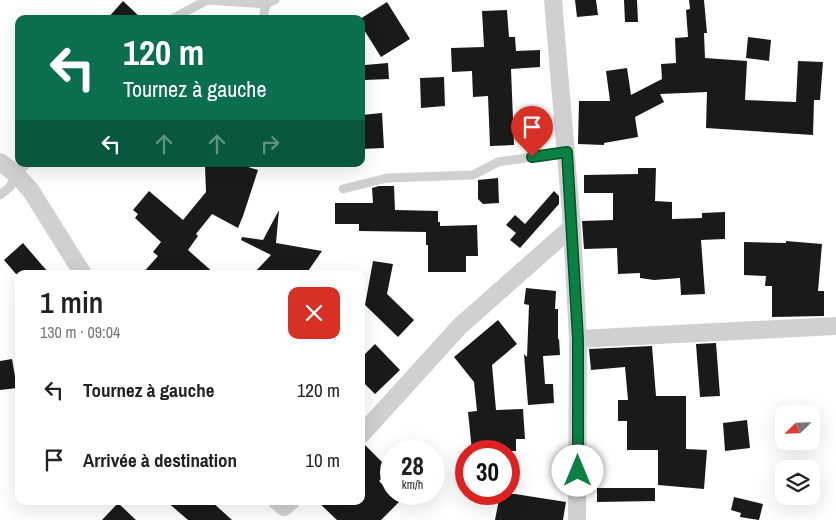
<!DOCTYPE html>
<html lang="fr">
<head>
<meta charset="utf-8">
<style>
  :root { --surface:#fff; --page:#f2f2f2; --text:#222; --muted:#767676 }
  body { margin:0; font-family:"Archivo Narrow",sans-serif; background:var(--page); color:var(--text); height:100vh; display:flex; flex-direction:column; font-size:19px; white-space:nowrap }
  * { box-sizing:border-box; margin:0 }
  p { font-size:16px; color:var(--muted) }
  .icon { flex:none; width:28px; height:28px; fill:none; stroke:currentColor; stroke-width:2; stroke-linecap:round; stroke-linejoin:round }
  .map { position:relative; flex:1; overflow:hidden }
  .side { position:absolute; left:15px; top:270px; width:350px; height:235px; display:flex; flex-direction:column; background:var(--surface); border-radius:10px; box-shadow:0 5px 20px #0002 }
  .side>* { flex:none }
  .guide { position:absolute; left:15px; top:15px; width:350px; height:152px; border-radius:10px; box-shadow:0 5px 20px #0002; background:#0b6e4f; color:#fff; overflow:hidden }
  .needle { width:32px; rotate:247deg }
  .tools { position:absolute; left:775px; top:405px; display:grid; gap:10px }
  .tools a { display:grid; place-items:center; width:45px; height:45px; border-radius:10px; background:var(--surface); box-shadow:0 5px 20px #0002; font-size:25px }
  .speed { position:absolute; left:380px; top:440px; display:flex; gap:10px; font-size:25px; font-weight:700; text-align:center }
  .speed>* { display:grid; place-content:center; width:65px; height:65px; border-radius:50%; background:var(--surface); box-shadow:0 5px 20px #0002; line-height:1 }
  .speed small { font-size:12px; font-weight:400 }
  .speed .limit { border:8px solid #d22; background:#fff; color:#111 }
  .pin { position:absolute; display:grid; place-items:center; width:42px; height:42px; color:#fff; margin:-51px -21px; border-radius:50% 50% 50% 0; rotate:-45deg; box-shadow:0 0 5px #0007 }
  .pin .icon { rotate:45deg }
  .me { position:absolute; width:55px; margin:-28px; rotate:0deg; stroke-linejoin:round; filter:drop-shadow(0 0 4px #0008) }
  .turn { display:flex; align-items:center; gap:18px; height:105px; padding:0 25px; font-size:22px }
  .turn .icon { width:65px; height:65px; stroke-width:2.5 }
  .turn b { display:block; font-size:35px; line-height:42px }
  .lanes { display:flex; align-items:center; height:48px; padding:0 25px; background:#0003; justify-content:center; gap:25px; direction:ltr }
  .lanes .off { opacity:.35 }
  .round { display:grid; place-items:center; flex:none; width:52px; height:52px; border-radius:10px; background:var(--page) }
  .head { display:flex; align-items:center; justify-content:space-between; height:85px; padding:0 25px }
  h1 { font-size:30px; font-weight:600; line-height:38px }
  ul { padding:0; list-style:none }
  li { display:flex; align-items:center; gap:15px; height:70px; padding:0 25px }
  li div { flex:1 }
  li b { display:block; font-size:19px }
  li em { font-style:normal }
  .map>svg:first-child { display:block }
  .building { fill:#1a1a1a }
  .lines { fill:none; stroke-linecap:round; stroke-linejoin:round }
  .lane { stroke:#d0d0d0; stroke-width:9 }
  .street { stroke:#d0d0d0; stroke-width:18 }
  .route-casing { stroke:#07532c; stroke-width:12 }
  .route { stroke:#0b8043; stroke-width:9 }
</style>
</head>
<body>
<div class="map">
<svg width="836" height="520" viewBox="0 0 836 520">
  <rect width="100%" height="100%" fill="#fff"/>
  <path class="building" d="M 575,0 L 596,0 L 598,15 L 577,17 Z
    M 624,0 L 637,0 L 638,22 L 625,22 Z
    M 689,0 L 704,0 L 707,33 L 704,33 L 705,58 L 747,61 L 745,100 L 796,102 L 798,61 L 823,62 L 820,100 L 814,100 L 813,135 L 706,128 L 707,92 L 660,94 L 664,102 L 635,117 L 638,137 L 604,143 L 604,145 L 578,144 L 579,101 L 610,101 L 606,71 L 627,68 L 631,95 L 662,79 L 661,64 L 676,63 L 675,38 L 688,37 L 686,10 L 690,9 Z
    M 123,1 L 142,19 L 107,19 Z
    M 387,2 L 410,39 L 381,57 L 361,25 L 361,19 L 360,19 Z
    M 507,10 L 509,37 L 515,37 L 516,51 L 540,50 L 540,67 L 511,69 L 514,145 L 490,146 L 488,96 L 473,97 L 472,71 L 452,72 L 451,48 L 484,47 L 482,11 Z
    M 748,37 L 771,40 L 769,61 L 746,58 Z
    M 388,63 L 389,79 L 365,80 L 365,65 Z
    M 444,77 L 445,106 L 421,108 L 420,78 Z
    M 382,113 L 384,148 L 361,149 L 361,115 Z
    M 242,165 L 258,170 L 243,216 L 238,228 L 212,214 L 196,234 L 198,236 L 188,250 L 215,274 L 142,274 L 158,256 L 153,252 L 161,242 L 135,218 L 138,214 L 133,210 L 149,191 L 183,220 L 206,192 L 205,166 Z
    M 638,168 L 656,168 L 655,201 L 672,202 L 672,219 L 702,218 L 702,213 L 725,212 L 725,239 L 701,240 L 705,294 L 681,295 L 680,278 L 654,280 L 640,278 L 640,273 L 618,274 L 617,248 L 584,249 L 582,221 L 613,220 L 613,193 L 584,193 L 584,175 L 638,174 Z
    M 498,178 L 499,203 L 483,204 L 478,199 L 478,180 Z
    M 379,186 L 394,186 L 395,210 L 438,211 L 438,222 L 440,222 L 440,226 L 477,225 L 478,256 L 466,256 L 466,272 L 428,272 L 428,245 L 426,245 L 426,232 L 359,231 L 359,224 L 335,224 L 335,203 L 373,203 L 372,188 Z
    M 554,191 L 559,196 L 559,204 L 520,248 L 510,240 L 516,233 L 506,225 L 515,215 L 525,224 Z
    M 279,210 L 276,243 L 322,251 L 306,274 L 253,274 L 271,255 L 241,240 L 242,237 L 263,240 Z
    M 786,241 L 822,244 L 818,291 L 824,291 L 824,316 L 772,317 L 772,286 L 765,286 L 766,276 L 744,275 L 744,242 L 786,243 Z
    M 23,243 L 41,264 L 50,274 L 16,274 L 4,260 Z
    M 373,261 L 393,264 L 387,294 L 414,320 L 398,337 L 365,305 Z
    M 526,288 L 556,291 L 555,309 L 558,309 L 558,339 L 559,339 L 560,355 L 543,356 L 545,384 L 553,384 L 554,403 L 528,405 L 524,354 L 527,357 L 529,305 L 524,304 Z
    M 498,320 L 517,344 L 492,365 L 496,410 L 523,409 L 525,439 L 516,439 L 516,451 L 472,451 L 468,412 L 477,411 L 474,382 L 454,357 Z
    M 716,343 L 720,396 L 700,397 L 696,344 Z
    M 375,344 L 400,370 L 375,394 L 361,380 L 361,358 Z
    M 652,346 L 656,396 L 686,396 L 686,449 L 707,450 L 704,489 L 658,485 L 658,450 L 627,450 L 627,421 L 618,421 L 618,400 L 628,400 L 625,367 L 591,370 L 589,349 Z
    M 12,359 L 17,388 L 0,390 L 0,361 Z
    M 747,420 L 750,448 L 725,451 L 723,423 Z
    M 361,445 L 365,445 L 390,470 L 379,481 L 399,502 L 381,520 L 337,520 L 317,501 L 361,501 Z
    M 597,488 L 655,488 L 655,501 L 597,502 Z
    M 500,494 L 515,494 L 566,502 L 563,520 L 495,520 Z
    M 734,497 L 763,504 L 759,520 L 740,517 L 741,513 L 731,510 Z
    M 166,501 L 211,501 L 232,520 L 188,520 Z
    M 118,503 L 136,520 L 102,520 Z"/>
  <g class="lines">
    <path class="lane" d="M 172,19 L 207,0 L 266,4 L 275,0
      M 263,19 L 266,4
      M 343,189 L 387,178 L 473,175 L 498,162 L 567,152
      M 0,195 L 10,187 L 16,174 L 27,164"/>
    <path class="street" d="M 553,0 L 572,227 L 578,339 L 577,520
      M 0,162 L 16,174 L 31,191 L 83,274
      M 578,339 L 836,326
      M 361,435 L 460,326 L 572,227
      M 277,501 L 284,507 L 291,501"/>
  </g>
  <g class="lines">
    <defs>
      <path id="route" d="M 532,157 L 567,152 L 578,339 L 578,471"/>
    </defs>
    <use href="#route" class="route-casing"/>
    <use href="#route" class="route"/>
  </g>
</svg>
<div class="tools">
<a><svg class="needle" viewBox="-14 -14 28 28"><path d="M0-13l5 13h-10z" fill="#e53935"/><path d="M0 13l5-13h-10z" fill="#767676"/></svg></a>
<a><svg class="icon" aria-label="layers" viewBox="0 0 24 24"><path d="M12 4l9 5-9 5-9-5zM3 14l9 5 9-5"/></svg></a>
</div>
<div class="speed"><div>28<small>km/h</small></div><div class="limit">30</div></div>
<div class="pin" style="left:532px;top:157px;background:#d93025"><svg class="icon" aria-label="arrive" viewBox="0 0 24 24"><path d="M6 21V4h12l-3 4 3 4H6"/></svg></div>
<svg class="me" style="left:578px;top:471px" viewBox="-20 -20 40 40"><circle r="19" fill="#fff"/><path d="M0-13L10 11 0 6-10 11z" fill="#0b8043"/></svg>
<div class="guide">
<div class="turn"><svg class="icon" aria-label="left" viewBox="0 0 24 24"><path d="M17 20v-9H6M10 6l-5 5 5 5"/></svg><div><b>120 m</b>Tournez à gauche</div></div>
<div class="lanes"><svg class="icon" aria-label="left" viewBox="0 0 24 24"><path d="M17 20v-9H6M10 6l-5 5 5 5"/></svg><svg class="icon off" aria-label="ahead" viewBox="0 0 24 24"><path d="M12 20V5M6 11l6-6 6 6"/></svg><svg class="icon off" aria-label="ahead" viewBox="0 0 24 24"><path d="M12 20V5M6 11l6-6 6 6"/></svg><svg class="icon off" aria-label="right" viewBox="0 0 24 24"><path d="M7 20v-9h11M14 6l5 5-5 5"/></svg></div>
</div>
<section class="side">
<div class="head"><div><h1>1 min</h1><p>130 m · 09:04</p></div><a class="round" style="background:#d93025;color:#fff"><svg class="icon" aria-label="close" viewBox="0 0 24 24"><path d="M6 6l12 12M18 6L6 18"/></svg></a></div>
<ul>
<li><svg class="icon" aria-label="left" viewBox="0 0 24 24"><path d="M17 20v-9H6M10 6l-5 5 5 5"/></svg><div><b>Tournez à gauche</b></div><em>120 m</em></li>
<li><svg class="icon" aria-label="arrive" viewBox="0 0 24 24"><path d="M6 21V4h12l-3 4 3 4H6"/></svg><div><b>Arrivée à destination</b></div><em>10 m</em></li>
</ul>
</section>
</div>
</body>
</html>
